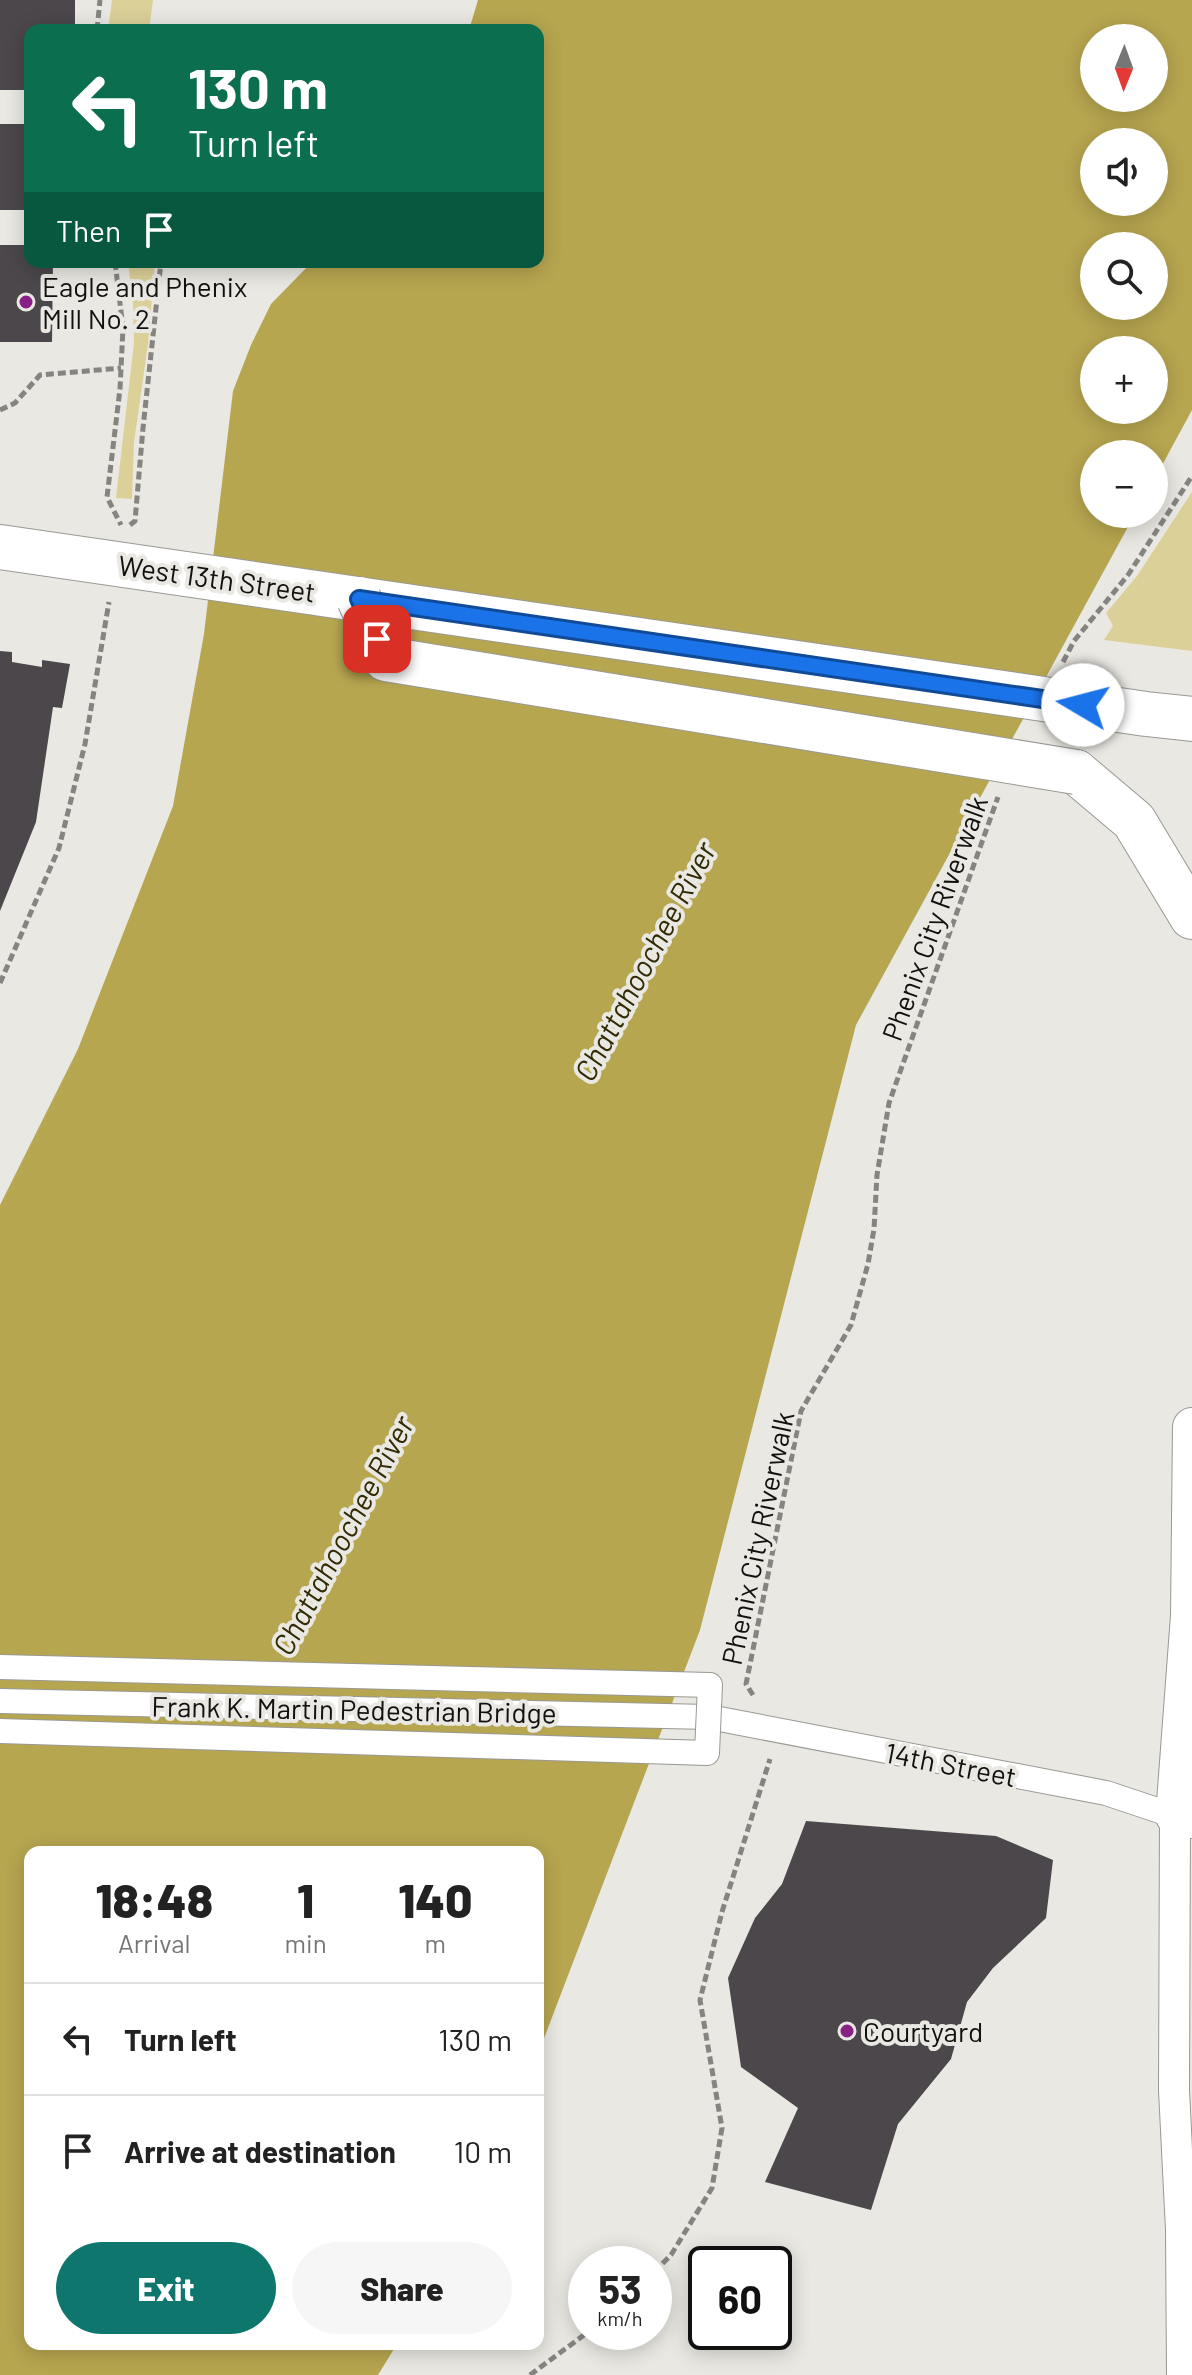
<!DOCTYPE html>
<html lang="en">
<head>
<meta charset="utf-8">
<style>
  :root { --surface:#fff; --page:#f6f6f6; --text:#222; --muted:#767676; --line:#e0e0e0; --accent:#0f766e }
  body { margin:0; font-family:Barlow,sans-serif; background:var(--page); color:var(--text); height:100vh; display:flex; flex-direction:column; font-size:30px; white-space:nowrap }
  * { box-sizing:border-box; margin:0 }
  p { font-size:26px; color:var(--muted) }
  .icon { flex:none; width:44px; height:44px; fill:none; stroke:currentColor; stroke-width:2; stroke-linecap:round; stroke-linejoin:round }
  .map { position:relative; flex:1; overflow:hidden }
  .drawer { position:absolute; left:24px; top:1846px; width:520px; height:504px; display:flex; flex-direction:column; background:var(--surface); border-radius:16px; box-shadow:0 4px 20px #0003 }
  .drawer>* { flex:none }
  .hud { position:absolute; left:24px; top:24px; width:520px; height:244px; border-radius:16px; box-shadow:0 4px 20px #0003; background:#0b6e4f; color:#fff; overflow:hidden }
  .needle { width:52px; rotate:181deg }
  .controls { position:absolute; left:1080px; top:24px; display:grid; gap:16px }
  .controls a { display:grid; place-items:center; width:88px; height:88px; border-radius:50%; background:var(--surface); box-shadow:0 4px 20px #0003; font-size:40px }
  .speed { position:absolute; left:568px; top:2246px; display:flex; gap:16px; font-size:40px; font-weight:700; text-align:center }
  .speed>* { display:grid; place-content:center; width:104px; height:104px; border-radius:50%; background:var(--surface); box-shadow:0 4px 20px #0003; line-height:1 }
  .speed small { font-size:20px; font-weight:400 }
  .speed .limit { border:4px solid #111; border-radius:12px; background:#fff; color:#111 }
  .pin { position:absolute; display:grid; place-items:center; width:68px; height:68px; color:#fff; margin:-34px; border-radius:16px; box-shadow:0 4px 12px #0006 }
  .me { position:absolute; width:88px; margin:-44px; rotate:278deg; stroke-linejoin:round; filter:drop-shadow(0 0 6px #0008) }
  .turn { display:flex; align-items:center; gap:28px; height:168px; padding:0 32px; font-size:36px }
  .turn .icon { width:104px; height:104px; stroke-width:2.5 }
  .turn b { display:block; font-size:56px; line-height:68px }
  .then { display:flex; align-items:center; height:76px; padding:0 32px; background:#0003; gap:16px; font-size:30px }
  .eta { display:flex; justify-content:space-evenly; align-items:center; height:136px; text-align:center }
  .eta b { font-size:48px; font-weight:800; line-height:56px }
  .cta { display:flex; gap:16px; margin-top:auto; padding:16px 32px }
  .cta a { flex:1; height:92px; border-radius:48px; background:var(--accent); color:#fff; font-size:32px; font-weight:800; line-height:92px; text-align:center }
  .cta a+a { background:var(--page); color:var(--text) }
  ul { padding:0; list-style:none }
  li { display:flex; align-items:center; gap:24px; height:112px; padding:0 32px; border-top:2px solid var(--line) }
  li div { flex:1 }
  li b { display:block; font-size:30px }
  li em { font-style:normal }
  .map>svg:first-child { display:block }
  .green { fill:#dbd098 }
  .water { fill:#b7a650; fill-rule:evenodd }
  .building { fill:#4b474b }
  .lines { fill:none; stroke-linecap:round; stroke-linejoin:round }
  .pedestrian-casing { stroke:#999893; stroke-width:26 }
  .minor-casing { stroke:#999893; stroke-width:32 }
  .tertiary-casing { stroke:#999893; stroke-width:40 }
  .primary-casing { stroke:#999893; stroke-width:46 }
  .path { stroke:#858480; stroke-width:5; stroke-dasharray:8 4; stroke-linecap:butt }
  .pedestrian { stroke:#fff; stroke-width:24 }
  .minor { stroke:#fff; stroke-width:30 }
  .tertiary { stroke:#fff; stroke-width:38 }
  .primary { stroke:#fff; stroke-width:44 }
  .pedestrian-bridge-casing { stroke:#999893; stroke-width:26; stroke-linecap:butt }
  .primary-bridge-casing { stroke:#999893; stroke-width:46; stroke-linecap:butt }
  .pedestrian-bridge { stroke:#fff; stroke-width:24 }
  .primary-bridge { stroke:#fff; stroke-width:44 }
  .route-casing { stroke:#114b97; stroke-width:20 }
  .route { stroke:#1a73e8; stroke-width:14 }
  .poi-dot { fill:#892086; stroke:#e9e8e2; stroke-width:3 }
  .labels { text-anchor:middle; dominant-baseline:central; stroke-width:8; stroke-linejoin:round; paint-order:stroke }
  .poi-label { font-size:28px; fill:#12110f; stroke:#e9e8e2; text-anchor:start }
  .street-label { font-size:28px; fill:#12110f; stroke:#e9e8e2 }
  .water-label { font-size:30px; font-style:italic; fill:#312a03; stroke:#e9e8e2 }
</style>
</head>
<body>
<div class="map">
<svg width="1192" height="2375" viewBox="0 0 1192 2375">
  <rect width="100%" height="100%" fill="#e9e8e2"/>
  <path class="green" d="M 112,0 L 153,0 L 149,30 L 108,30 Z
    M 128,262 L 155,262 L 148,344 L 134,442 L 132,499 L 116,498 L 134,343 L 133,304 Z
    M 1192,492 L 1192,651 L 1104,640 L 1113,626 L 1106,613 L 1137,576 Z"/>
  <path class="water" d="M 478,0 L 1192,0 L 1192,410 L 1154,480 L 1154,454 L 1094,454 L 1094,514 L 1135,514 L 856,1025 L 700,1630 L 538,2054 L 538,1852 L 30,1852 L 30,2344 L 397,2344 L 378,2375 L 0,2375 L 0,1205 L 78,1049 L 173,806 L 204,634 L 233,391 L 251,345 L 271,304 L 312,262 L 538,262 L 538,30 L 469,30 ZM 1094,38 L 1154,38 L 1154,98 L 1094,98 ZM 1094,142 L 1154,142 L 1154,202 L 1094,202 ZM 1094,246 L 1154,246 L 1154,306 L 1094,306 ZM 1094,350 L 1154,350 L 1154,410 L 1094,410 Z"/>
  <path class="building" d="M 0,0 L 75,0 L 75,30 L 30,30 L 30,90 L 0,90 Z
    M 0,124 L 30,124 L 30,210 L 0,210 Z
    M 0,245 L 30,245 L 30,262 L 53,262 L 52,342 L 0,342 Z
    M 0,651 L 12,652 L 12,662 L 42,667 L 42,660 L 70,664 L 62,708 L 53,707 L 36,822 L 0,911 Z
    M 806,1821 L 996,1836 L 1053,1860 L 1046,1918 L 993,1968 L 967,2002 L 951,2059 L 898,2124 L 871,2210 L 765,2182 L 798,2108 L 741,2067 L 728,1978 L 755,1918 L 782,1884 Z"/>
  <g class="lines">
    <defs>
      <path id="pedestrian" d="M 0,1701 L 709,1717 L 1106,1793 L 1175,1816"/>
      <path id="minor" d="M 1175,1816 L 1174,2090 L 1181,2230 L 1182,2375"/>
      <path id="tertiary" d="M 1192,1427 L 1190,1616 L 1175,1816 L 1192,1819"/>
      <path id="primary" d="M 0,547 L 1146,714 L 1192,719
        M 1076,772 L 1134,821 L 1192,917"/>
    </defs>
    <use href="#pedestrian" class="pedestrian-casing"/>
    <use href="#minor" class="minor-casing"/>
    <use href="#tertiary" class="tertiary-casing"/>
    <use href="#primary" class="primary-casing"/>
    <path class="path" d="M 97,30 L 100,0
      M 115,262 L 123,328 L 120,389 L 107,497 L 121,525
      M 0,410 L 15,403 L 40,375 L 121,368
      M 130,525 L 135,521 L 143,428 L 161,262
      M 1063,662 L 1074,641 L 1128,575 L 1192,476
      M 0,983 L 59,848 L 85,744 L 109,602
      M 753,1695 L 746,1684 L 801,1411 L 851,1325 L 868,1264 L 874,1229 L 877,1175 L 889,1103 L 998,797
      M 654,2272 L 671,2255 L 712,2188 L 722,2128 L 700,2000 L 722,1912 L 770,1759
      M 530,2375 L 588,2332"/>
    <use href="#pedestrian" class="pedestrian"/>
    <use href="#minor" class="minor"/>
    <use href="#tertiary" class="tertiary"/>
    <use href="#primary" class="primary"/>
    <defs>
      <path id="pedestrian-bridge" d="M 0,1667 L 710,1685 L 707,1753 L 0,1731"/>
      <path id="primary-bridge" d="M 359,599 L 386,659 L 1076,772"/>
    </defs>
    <use href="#pedestrian-bridge" class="pedestrian-bridge-casing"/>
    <use href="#primary-bridge" class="primary-bridge-casing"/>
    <use href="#pedestrian-bridge" class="pedestrian-bridge"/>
    <use href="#primary-bridge" class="primary-bridge"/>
  </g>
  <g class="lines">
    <defs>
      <path id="route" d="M 377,639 L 359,599 L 1083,705"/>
    </defs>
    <use href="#route" class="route-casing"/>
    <use href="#route" class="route"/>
  </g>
  <g class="poi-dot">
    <circle cx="26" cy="302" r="8"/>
    <circle cx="847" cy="2031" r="8"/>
  </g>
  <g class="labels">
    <g class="poi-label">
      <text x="42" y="286">Eagle and Phenix<tspan x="42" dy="32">Mill No. 2</tspan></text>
      <text x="863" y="2031">Courtyard</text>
    </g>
    <g class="street-label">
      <text transform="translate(217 578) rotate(8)">West 13th Street</text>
      <text transform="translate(934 918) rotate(-70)">Phenix City Riverwalk</text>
      <text transform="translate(757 1538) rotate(-78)">Phenix City Riverwalk</text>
      <text transform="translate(354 1709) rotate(1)">Frank K. Martin Pedestrian Bridge</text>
      <text transform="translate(951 1764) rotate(11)">14th Street</text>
    </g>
    <g class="water-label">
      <text transform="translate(644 961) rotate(-62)">Chattahoochee River</text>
      <text transform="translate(342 1535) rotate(-62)">Chattahoochee River</text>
    </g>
  </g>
</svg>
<div class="controls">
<a><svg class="needle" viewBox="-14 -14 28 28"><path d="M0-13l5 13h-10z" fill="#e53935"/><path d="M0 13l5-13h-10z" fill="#767676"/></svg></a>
<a><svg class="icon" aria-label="sound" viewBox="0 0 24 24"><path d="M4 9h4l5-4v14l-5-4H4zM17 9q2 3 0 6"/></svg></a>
<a><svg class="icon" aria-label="search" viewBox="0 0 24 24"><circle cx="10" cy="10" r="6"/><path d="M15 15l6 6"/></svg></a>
<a>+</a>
<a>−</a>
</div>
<div class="speed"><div>53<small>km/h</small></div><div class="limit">60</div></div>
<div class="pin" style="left:377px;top:639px;background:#d93025"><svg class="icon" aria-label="arrive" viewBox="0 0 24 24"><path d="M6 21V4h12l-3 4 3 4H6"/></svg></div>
<svg class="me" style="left:1083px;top:705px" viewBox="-20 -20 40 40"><circle r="19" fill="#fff"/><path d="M0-13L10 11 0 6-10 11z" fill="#1a73e8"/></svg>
<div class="hud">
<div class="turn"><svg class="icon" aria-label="left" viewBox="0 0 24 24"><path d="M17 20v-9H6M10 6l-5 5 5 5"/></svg><div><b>130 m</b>Turn left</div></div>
<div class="then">Then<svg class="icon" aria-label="arrive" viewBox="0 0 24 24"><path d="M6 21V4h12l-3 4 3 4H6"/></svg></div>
</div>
<section class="drawer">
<div class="eta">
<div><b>18:48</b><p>Arrival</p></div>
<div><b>1</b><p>min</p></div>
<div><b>140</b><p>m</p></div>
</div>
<ul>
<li><svg class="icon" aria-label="left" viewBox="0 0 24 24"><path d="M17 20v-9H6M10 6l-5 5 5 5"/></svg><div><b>Turn left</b></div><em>130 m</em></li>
<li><svg class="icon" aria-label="arrive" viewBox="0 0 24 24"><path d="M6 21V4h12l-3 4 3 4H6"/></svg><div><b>Arrive at destination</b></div><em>10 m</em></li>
</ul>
<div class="cta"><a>Exit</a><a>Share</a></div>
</section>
</div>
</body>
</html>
